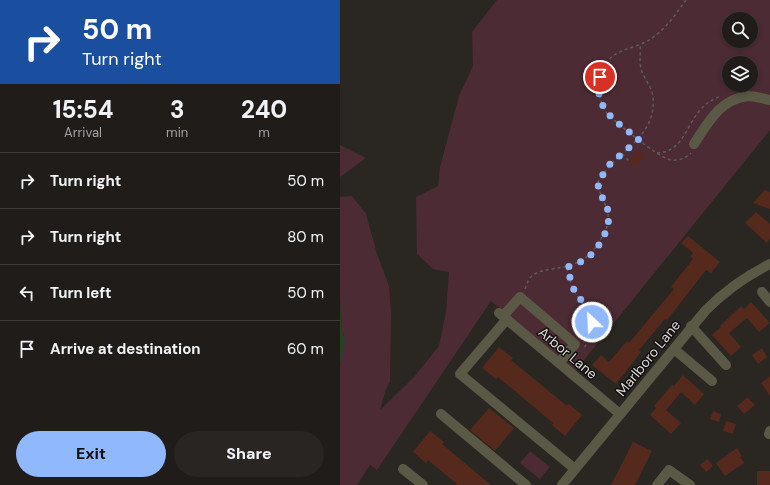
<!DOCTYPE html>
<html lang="en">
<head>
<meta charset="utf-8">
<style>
  :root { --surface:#201c1a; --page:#282523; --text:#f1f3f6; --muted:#a2a1a2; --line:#3d3a39; --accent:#90b8fd }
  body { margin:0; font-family:"DM Sans",sans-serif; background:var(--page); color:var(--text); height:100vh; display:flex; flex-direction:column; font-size:15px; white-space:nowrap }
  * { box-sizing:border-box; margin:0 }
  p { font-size:13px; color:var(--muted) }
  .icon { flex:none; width:22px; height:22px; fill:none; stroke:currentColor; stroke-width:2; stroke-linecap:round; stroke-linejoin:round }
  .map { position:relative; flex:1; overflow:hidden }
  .details { display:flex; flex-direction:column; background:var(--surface); width:340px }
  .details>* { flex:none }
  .banner { background:#1a4fa0; color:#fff; overflow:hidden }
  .buttons { position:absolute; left:382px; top:12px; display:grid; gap:8px }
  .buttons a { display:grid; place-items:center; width:36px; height:36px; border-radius:50%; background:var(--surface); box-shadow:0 2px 6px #0003,0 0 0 1px var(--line); font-size:20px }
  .pin { position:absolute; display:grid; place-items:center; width:34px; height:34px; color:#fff; margin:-17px; border:2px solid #fff; border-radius:50%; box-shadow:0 1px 4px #0007 }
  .me { position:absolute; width:44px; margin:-22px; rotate:335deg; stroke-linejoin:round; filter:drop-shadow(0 0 3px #0008) }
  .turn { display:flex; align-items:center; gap:14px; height:84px; padding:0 16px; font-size:18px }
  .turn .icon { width:52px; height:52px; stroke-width:2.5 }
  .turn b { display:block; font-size:28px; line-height:34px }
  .eta { display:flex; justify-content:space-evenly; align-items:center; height:68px; text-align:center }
  .eta b { font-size:24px; font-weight:800; line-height:28px }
  .button { display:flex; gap:8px; margin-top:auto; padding:8px 16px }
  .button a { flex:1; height:46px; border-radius:24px; background:var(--accent); color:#111; font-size:16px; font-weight:800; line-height:46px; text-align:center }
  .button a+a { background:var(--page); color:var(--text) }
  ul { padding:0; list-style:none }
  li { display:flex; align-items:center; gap:12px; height:56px; padding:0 16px; border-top:1px solid var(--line) }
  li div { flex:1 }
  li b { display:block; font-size:15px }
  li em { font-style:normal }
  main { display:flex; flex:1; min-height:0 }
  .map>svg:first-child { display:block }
  .green { fill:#4d2b34; fill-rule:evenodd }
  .water { fill:#254320 }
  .building { fill:#552a1c }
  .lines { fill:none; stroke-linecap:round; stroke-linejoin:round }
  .path { stroke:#605c58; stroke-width:1.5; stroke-dasharray:3 3; stroke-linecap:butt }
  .minor { stroke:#5a5946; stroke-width:10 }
  .route { stroke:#90b8fd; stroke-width:7; stroke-dasharray:0 12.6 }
  .labels { text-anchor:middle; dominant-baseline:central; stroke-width:3; stroke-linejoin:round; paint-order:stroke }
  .street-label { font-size:14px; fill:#dbd8d5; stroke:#11100e }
</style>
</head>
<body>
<main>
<section class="details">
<div class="banner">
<div class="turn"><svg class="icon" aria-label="right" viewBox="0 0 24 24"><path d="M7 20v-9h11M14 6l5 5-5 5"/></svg><div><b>50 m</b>Turn right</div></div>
</div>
<div class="eta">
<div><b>15:54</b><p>Arrival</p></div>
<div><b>3</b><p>min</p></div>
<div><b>240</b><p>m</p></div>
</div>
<ul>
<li><svg class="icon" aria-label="right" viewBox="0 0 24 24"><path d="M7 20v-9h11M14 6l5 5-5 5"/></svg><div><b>Turn right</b></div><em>50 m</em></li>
<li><svg class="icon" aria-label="right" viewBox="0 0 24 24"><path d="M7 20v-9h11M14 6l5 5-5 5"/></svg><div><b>Turn right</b></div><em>80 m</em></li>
<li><svg class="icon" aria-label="left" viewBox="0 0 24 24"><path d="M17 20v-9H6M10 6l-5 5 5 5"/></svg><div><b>Turn left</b></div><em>50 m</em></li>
<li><svg class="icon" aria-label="arrive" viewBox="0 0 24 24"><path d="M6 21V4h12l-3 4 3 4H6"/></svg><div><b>Arrive at destination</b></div><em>60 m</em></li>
</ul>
<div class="button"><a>Exit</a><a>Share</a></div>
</section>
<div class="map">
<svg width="430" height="485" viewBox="0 0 430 485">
  <rect width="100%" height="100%" fill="#2a2622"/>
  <path class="green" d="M 157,0 L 430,0 L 430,130 L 235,371 L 151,301 L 37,470 L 30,465 L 17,485 L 0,485 L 0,366 L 4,336 L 2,330 L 0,297 L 0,197 L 12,196 L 26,214 L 37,254 L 49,286 L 51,313 L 50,382 L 46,389 L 40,410 L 74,377 L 99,346 L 106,312 L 109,272 L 93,269 L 77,254 L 76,197 L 98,186 L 100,167 L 119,96 L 133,66 L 132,32 ZM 389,19 L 411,19 L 411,41 L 389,41 ZM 389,63 L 411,63 L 411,85 L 389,85 Z
    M 0,145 L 26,158 L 0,177 Z
    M 190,451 L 210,467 L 200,479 L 180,463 Z"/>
  <path class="water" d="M 0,298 L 2,330 L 5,341 L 0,366 Z"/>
  <path class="building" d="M 298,151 L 305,156 L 295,167 L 289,162 Z
    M 425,190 L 430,192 L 430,209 L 413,203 Z
    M 416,212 L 430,224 L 430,239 L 427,243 L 405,223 Z
    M 348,236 L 380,262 L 371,273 L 366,270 L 327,320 L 325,319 L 299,350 L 301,352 L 276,384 L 252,365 L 261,355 L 269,362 L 287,341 L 289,343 L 334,289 L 331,287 L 353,259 L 350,257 L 353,253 L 341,243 Z
    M 411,302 L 430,323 L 419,332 L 407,318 L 389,333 L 401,347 L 391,356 L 372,335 L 381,327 L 380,326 L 401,306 L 404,309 Z
    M 159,347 L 173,358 L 171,360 L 227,406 L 229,404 L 242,415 L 225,436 L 212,425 L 213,423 L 158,377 L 156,379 L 142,368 Z
    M 422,348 L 427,357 L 418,364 L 412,355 Z
    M 343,375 L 364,394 L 355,405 L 341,392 L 326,410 L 341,423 L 331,434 L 310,415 L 316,408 L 314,406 L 332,385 L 334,386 Z
    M 430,376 L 430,396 L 421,383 Z
    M 408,397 L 415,405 L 404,414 L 397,406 Z
    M 149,408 L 174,428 L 155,451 L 130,430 Z
    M 373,411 L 381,414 L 379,422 L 370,419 Z
    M 386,421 L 396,424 L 393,434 L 383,431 Z
    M 90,431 L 104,442 L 102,444 L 151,485 L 118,485 L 88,460 L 86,463 L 73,452 Z
    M 293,442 L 312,451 L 295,485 L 271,485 Z
    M 397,448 L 402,456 L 400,457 L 404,463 L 385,476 L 376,463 Z
    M 367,459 L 373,466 L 366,472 L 360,465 Z
    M 417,471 L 430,471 L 430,485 L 417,485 Z"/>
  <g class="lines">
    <path class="path" d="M 346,0 C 337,12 328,26 316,35 C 294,54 268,43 259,80 C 257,92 261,105 268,115 C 280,125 315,155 328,159 C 336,162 345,159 351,153
      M 317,153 C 341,152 345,130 357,114 C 363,105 371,100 381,96
      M 282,154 L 289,161
      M 227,268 C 229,277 231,286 236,294 C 249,314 261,326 243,349
      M 185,289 C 187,284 188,279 192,276 C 198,271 205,270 212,269 C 234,266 250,260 260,240 C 264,234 268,227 268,220 C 270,206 258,196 258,182 C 275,150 317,139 313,97 C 312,87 304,79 301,69 C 299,61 301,52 300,44"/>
    <path class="minor" d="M 354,144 C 368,123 380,99 408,96 C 415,96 423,99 430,100
      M 422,292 L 430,302
      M 159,313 L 280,414
      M 163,316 L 180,297 L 235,344 L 219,363
      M 167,319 L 120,374 L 235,469
      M 351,326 L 386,365
      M 334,349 L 372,381
      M 101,414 L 186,485
      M 429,434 L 430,431
      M 63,469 L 83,485
      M 222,485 L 366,310 C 386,290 404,277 430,264
      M 317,485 L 329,470 L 350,485"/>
  </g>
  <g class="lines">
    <path class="route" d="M 252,322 L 247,309 L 233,288 L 227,267 C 234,265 241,262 247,258 C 259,249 272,226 268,211 C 266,201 258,194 258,182 L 270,164 L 299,139 C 276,122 253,109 260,77"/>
  </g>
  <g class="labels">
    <g class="street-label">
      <text transform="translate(228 353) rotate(40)">Arbor Lane</text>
      <text transform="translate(308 358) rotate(-51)">Marlboro Lane</text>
    </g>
  </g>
</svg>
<div class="buttons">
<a><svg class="icon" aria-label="search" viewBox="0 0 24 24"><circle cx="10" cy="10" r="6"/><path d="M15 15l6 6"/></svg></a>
<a><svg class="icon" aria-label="layers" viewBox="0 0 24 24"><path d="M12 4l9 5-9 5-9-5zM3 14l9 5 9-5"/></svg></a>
</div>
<div class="pin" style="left:260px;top:77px;background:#d93025"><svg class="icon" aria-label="arrive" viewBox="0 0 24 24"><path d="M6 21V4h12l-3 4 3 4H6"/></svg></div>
<svg class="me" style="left:252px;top:322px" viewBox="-20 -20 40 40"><circle r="17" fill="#90b8fd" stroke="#fff" stroke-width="3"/><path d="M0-11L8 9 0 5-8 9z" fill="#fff"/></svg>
</div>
</main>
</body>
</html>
